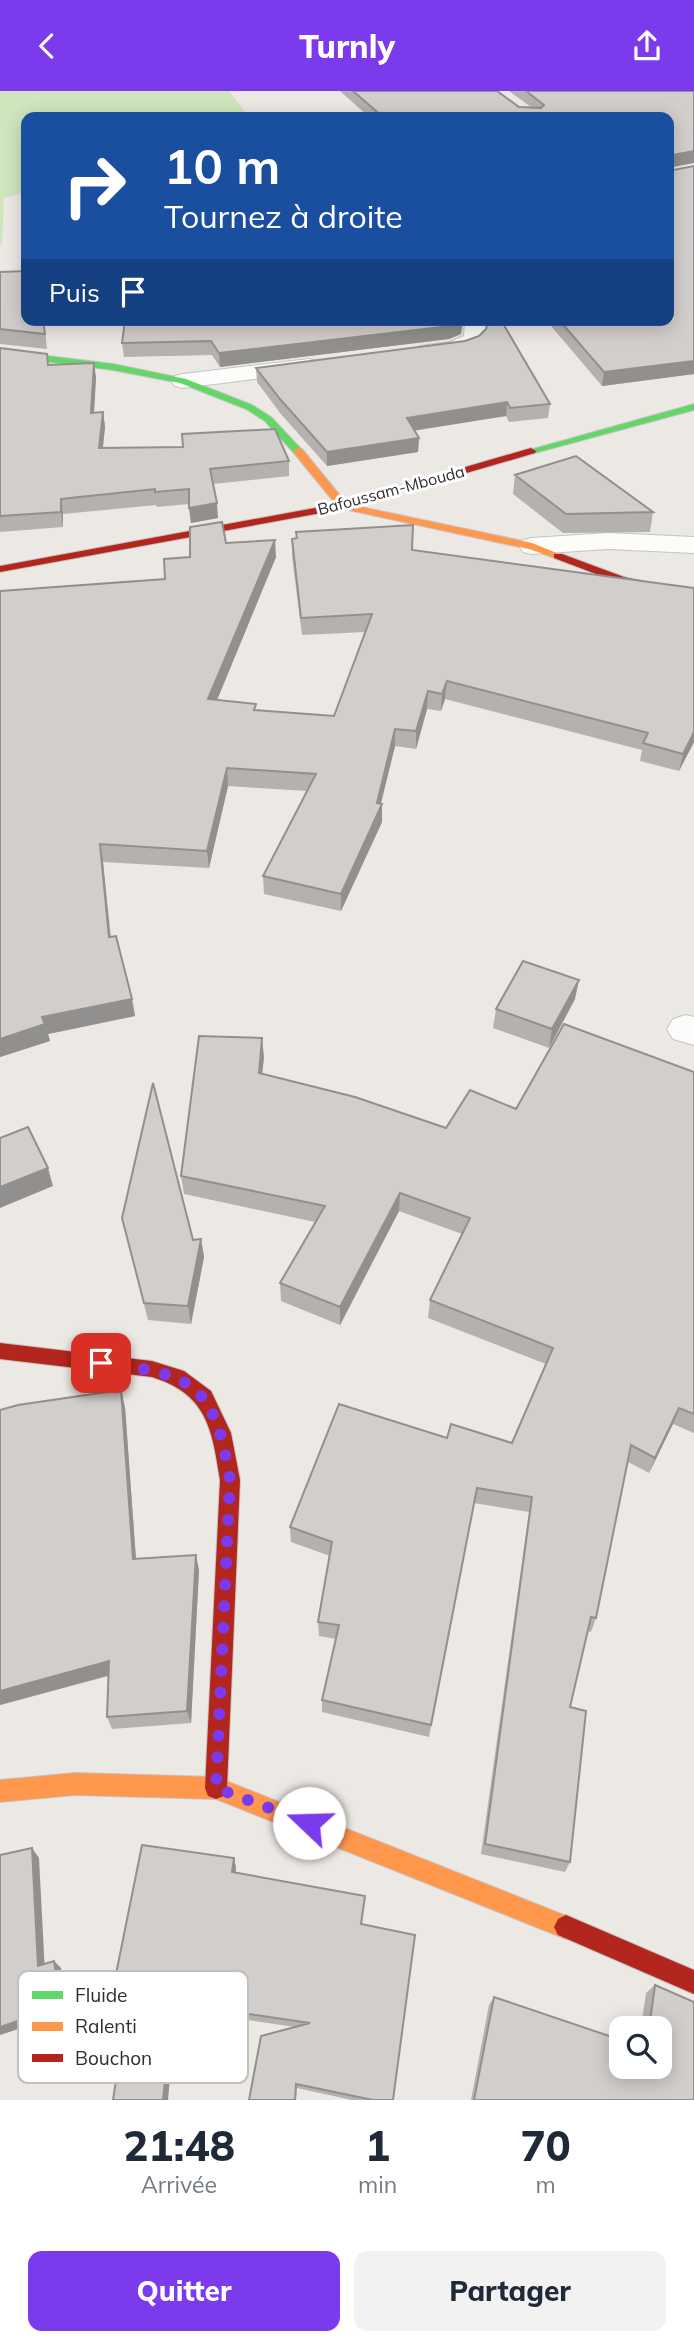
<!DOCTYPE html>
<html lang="fr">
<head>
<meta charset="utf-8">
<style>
  :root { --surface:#fff; --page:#f2f2f3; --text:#1f2937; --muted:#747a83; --accent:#7c3aed }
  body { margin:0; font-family:Mulish,sans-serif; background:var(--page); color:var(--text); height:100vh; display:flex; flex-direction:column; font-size:26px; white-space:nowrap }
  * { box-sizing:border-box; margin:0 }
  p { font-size:23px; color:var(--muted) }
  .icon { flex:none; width:38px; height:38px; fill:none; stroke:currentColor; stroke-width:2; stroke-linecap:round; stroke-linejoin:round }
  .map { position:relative; height:2009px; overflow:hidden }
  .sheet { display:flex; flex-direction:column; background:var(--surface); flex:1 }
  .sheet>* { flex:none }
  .guide { position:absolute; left:21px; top:21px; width:653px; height:214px; border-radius:14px; box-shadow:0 4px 18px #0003; background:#1a4fa0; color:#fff; overflow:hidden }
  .tools { position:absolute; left:609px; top:1925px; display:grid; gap:14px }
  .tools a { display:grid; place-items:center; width:63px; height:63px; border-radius:14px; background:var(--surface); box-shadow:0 4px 18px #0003; font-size:35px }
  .pin { position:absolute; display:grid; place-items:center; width:60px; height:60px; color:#fff; margin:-30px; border-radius:14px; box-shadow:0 4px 10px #0006 }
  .me { position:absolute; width:77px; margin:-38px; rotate:291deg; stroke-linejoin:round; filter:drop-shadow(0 0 5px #0008) }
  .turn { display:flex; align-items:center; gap:24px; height:147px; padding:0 28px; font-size:32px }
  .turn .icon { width:91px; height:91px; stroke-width:2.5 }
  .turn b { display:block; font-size:49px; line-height:60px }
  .then { display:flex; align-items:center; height:66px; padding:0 28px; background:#0003; gap:14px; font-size:26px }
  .eta { display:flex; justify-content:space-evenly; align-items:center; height:119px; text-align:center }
  .eta b { font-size:42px; font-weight:800; line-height:49px }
  .button { display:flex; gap:14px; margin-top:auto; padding:14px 28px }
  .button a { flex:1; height:80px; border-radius:14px; background:var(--accent); color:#fff; font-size:28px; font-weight:800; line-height:80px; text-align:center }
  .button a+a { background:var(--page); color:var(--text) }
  header { display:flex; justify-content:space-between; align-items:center; height:91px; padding:0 28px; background:var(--accent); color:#fff; font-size:32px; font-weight:800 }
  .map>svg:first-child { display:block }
  .green { fill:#cee6be }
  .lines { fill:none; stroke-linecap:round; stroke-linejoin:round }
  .street-casing { stroke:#c5c4c5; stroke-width:2 }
  .fast-casing { stroke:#c5c4c5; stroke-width:2 }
  .slow-casing { stroke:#c5c4c5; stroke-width:2 }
  .jam-casing { stroke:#c5c4c5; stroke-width:2 }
  .street { fill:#fcfcfb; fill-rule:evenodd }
  .fast { fill:#63d668; fill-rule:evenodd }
  .slow { fill:#ff974d; fill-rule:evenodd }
  .jam { fill:#b3261e; fill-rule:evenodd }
  .wall { fill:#b4b1af }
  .shaded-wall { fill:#92908e }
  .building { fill:#d1cecb; stroke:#92908e; stroke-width:2 }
  .route { stroke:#7c3aed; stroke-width:12; stroke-dasharray:0 21.6 }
  .labels { text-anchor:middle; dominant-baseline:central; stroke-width:6; stroke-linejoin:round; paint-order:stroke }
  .far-street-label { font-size:16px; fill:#2e2e2e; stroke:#fff }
  .key { fill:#fff; stroke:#c0c0c0; stroke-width:2 }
  .key-label { font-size:19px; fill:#2e2e2e }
</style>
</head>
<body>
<header><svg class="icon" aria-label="back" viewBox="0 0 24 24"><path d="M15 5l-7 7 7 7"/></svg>Turnly<svg class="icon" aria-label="share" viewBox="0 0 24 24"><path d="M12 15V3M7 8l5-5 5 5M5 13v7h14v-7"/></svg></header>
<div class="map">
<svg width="694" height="2009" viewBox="0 0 694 2009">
  <rect width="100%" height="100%" fill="#ece8e4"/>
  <path class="green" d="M 0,0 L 229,0 L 249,26 L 26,26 L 26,101 L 4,107 L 2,154 L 0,154 Z"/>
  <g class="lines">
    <defs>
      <path id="street" d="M 465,229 L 487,229 C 487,236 488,246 484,251 C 474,264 435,268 420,265 L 417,260 L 420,255 L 450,251 L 464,245 Z
        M 309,268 L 317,270 L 320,275 L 317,280 L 183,297 L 175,295 L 171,290 L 175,285 L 183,283 Z
        M 608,442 L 694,446 L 694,462 L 608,458 L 532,463 L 523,461 L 519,455 L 523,449 L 532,447 Z
        M 686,924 L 694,926 L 694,954 L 673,948 L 667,938 L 673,928 Z"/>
      <path id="fast" d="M 0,259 L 113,273 L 186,288 L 252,314 L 271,326 L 303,360 L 294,362 L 265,330 L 246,318 L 180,292 L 113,279 L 0,265 Z
        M 694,313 L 694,319 L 531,363 L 526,360 Z"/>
      <path id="slow" d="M 294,358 L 302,358 L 347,413 L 532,452 L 564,465 L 558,468 L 529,458 L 339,417 L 294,362 Z
        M 75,1682 L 216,1686 L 574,1828 L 578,1836 L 574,1844 L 566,1848 L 216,1708 L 75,1704 L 0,1711 L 0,1689 Z"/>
      <path id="jam" d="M 531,357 L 536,360 L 535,362 L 343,418 L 0,481 L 0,475 L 342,412 Z
        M 554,463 L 562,463 L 624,486 L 694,502 L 694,508 L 617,491 L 554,467 Z
        M 0,1252 L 152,1270 L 184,1280 L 211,1300 L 231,1342 L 240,1389 L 227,1697 L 224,1705 L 216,1708 L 208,1705 L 205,1697 L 220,1389 C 212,1338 207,1303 152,1286 L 0,1268 Z
        M 566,1824 L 694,1879 L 694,1903 L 558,1844 L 554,1836 L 558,1828 Z"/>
    </defs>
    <use href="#street" class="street-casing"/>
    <use href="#fast" class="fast-casing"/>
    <use href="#slow" class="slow-casing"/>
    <use href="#jam" class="jam-casing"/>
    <use href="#street" class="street"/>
    <use href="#fast" class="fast"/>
    <use href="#slow" class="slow"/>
    <use href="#jam" class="jam"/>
  </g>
  <path class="wall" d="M 340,0 L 497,0 L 519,16 L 531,16 L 509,0 L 694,0 L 668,26 L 369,26 Z
    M 694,75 L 694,283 L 602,295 L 546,229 L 668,229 Z
    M 0,181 L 44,229 L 47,258 L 0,253 Z
    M 125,229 L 463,229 L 461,243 L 449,248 L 220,276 L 212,264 L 124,266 L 122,252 Z
    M 486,238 L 550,313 L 548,327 L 509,331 L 506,325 L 414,339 L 419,347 L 418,361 L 327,375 L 280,322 L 257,291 L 256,277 L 465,250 L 479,245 Z
    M 0,257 L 47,263 L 48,274 L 96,286 L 94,322 L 103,321 L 105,336 L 103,357 L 289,370 L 289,385 L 213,393 L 218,427 L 191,432 L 189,413 L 157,416 L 156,414 L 63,423 L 63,436 L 0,441 Z
    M 515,384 L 653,421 L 650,441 L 563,442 L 513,403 Z
    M 296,441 L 412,459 L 694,497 L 694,651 L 679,680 L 640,670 L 642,659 L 445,608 L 441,620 L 427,618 L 416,658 L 395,655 L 381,713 L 382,713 L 382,731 L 341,820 L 264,803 L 263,785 L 307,700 L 228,695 L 209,777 L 103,771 L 111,846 L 132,908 L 135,925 L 48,943 L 50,950 L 0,966 L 0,500 L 165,488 L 190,466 L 226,452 L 276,466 L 217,609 L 256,619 L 334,625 L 366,541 L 302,544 L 292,465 L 292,448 L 296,448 Z
    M 575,908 L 549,957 L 493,937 L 496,918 Z
    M 264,966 L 262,983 L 446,1037 L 516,1018 L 694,981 L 694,1342 L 673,1333 L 649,1382 L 628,1371 L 596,1527 L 591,1541 L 588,1540 L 570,1616 L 570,1771 L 565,1781 L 481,1763 L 529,1421 L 474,1412 L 429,1646 L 322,1621 L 322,1609 L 336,1548 L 319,1545 L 318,1531 L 330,1465 L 291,1451 L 290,1436 L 447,1347 L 512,1352 L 546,1273 L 428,1227 L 430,1209 L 462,1143 L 399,1120 L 340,1234 L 281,1210 L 280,1192 L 315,1131 L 184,1103 L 181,1085 Z
    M 122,1127 L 193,1149 L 201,1148 L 204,1166 L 191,1233 L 148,1229 Z
    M 125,1316 L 136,1468 L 199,1479 L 191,1632 L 112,1638 L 107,1626 L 108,1585 L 0,1614 L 0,1319 Z
    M 234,1767 L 236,1777 L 236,1782 L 365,1805 L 362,1833 L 393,2009 L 352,2009 L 297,1997 L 296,2009 L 295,1936 L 118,1910 L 112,1903 Z
    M 655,1894 L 694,2009 L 471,2009 L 489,1914 L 494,1906 L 660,1976 L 660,1937 L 641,1937 L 646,1902 Z"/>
  <path class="shaded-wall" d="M 694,60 L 694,72 L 668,77 L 668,65 Z
    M 463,229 L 461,243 L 449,248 L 220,276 L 219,262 L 450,235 Z
    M 694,270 L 694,283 L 602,295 L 604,281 Z
    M 94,272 L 96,286 L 93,337 L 91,322 Z
    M 507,311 L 506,325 L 406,341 L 407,327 Z
    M 103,321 L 105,336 L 101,372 L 99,357 Z
    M 419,347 L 418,361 L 327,375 L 327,361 Z
    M 61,408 L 63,423 L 63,436 L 61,421 Z
    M 217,412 L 218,427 L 191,432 L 189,417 Z
    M 275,449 L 276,466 L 210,626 L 208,608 Z
    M 447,590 L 445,608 L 441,620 L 442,603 Z
    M 428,600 L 427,618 L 416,658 L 416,640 Z
    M 395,638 L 395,655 L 379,719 L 382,713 L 382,731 L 341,820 L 341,803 L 377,712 Z
    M 694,641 L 694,651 L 679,680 L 683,663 Z
    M 227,677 L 228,695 L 209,777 L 207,760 Z
    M 100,753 L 103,771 L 112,864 L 109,846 Z
    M 579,889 L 575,908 L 549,957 L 552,938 Z
    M 132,908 L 135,925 L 48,943 L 50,950 L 0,966 L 0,948 L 42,926 Z
    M 262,947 L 264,966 L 260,1001 L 259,982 Z
    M 48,1077 L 53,1095 L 0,1117 L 0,1096 Z
    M 400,1102 L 399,1120 L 340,1234 L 340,1216 Z
    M 201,1148 L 204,1166 L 191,1233 L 188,1215 Z
    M 121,1299 L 125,1316 L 137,1483 L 133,1468 Z
    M 679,1317 L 673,1333 L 649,1382 L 655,1367 Z
    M 196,1464 L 199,1479 L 191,1632 L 187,1620 Z
    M 109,1570 L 114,1583 L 0,1614 L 0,1600 Z
    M 32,1757 L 39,1767 L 45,1882 L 38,1875 Z
    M 234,1767 L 236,1777 L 234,1790 L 232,1781 Z
    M 54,1870 L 61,1877 L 68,1922 L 0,1944 L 0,1936 Z
    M 167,1970 L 171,1975 L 168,2009 L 163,2009 Z"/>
  <path class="building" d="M 353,0 L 497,0 L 519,16 L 541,17 L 544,14 L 526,0 L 694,0 L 694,60 L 668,65 L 668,26 L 383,26 Z
    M 694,75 L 694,270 L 604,281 L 559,229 L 668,229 L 668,80 Z
    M 26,180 L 26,229 L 43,229 L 45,243 L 0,238 L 0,181 Z
    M 125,229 L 462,229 L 450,235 L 219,262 L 211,250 L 122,252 Z
    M 488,229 L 501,229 L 550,313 L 510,317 L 507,311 L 407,327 L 419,347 L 327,361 L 280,308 L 256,277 L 465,250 L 479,245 L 486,238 Z
    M 0,257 L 47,263 L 48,274 L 94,272 L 91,322 L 103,321 L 99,357 L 183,356 L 182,343 L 275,338 L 289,370 L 210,378 L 217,412 L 189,417 L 189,398 L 155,401 L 155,398 L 61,408 L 61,421 L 0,425 Z
    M 576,365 L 653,421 L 566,423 L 515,384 Z
    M 222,431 L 226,452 L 275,449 L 208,608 L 256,613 L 254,619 L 334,625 L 372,523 L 301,527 L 292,448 L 297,447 L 296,441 L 413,434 L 412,459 L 694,497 L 694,641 L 683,663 L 643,652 L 648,642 L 447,590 L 442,603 L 428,600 L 416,640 L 395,638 L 377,712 L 382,713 L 341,803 L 263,785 L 316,683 L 227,677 L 207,760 L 100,753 L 109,846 L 116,845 L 132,908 L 42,926 L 45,933 L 0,948 L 0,500 L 165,488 L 164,468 L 190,466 L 190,436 Z
    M 523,870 L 579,889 L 552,938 L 496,918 Z
    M 564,933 L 694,981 L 694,1323 L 679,1317 L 655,1367 L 631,1354 L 596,1527 L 591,1526 L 570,1616 L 586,1620 L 570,1771 L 485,1753 L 532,1406 L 477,1397 L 431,1634 L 322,1609 L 339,1534 L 318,1531 L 332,1451 L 290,1436 L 339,1313 L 447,1347 L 451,1333 L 512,1352 L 553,1257 L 430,1209 L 470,1127 L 400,1102 L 340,1216 L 280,1192 L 325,1115 L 181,1085 L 199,945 L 262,947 L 259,982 L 355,1006 L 446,1037 L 470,999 L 516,1018 Z
    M 153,992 L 193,1149 L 201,1148 L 188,1215 L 144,1212 L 122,1127 Z
    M 28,1036 L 48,1077 L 0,1096 L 0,1047 Z
    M 121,1299 L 133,1468 L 196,1464 L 187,1620 L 107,1626 L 109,1570 L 0,1600 L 0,1319 L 18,1314 Z
    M 142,1754 L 234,1767 L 232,1781 L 365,1805 L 361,1833 L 415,1844 L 393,2009 L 373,2009 L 296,1993 L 295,2009 L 249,2009 L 261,1945 L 310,1932 L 112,1903 Z
    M 32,1757 L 38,1875 L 54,1870 L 61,1915 L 0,1936 L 0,1764 Z
    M 655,1894 L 694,1911 L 694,2009 L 474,2009 L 494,1906 L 621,1949 L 621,1976 L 660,1976 L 660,1937 L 649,1937 Z
    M 167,1970 L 163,2009 L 113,2009 L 117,1983 Z"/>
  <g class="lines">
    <path class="route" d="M 101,1272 C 195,1283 214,1293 230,1389 L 216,1697 L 309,1732"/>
  </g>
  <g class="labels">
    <g class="far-street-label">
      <text transform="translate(391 399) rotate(-15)">Bafoussam-Mbouda</text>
    </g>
  </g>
  <rect x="18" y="1880" width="230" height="112" rx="10" class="key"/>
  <rect x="32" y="1900" width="31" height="8" fill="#63d668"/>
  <rect x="32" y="1931" width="31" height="9" fill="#ff974d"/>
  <rect x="32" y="1963" width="31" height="8" fill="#b3261e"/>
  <g class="key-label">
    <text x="75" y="1911">Fluide</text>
    <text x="75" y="1942">Ralenti</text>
    <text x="75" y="1974">Bouchon</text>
  </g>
</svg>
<div class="tools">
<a><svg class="icon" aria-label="search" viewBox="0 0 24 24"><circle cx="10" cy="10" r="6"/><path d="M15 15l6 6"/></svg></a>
</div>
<div class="pin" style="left:101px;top:1272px;background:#d93025"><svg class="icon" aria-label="arrive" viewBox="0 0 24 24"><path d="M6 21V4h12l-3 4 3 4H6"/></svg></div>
<svg class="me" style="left:309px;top:1732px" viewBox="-20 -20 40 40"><circle r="19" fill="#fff"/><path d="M0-13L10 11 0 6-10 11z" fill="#7c3aed"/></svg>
<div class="guide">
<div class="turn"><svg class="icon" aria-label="right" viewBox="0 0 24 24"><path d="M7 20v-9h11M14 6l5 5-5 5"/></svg><div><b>10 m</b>Tournez à droite</div></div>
<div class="then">Puis<svg class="icon" aria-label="arrive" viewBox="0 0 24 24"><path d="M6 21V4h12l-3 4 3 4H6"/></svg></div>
</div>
</div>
<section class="sheet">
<div class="eta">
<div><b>21:48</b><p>Arrivée</p></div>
<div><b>1</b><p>min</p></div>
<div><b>70</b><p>m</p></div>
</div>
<div class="button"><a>Quitter</a><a>Partager</a></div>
</section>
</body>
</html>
